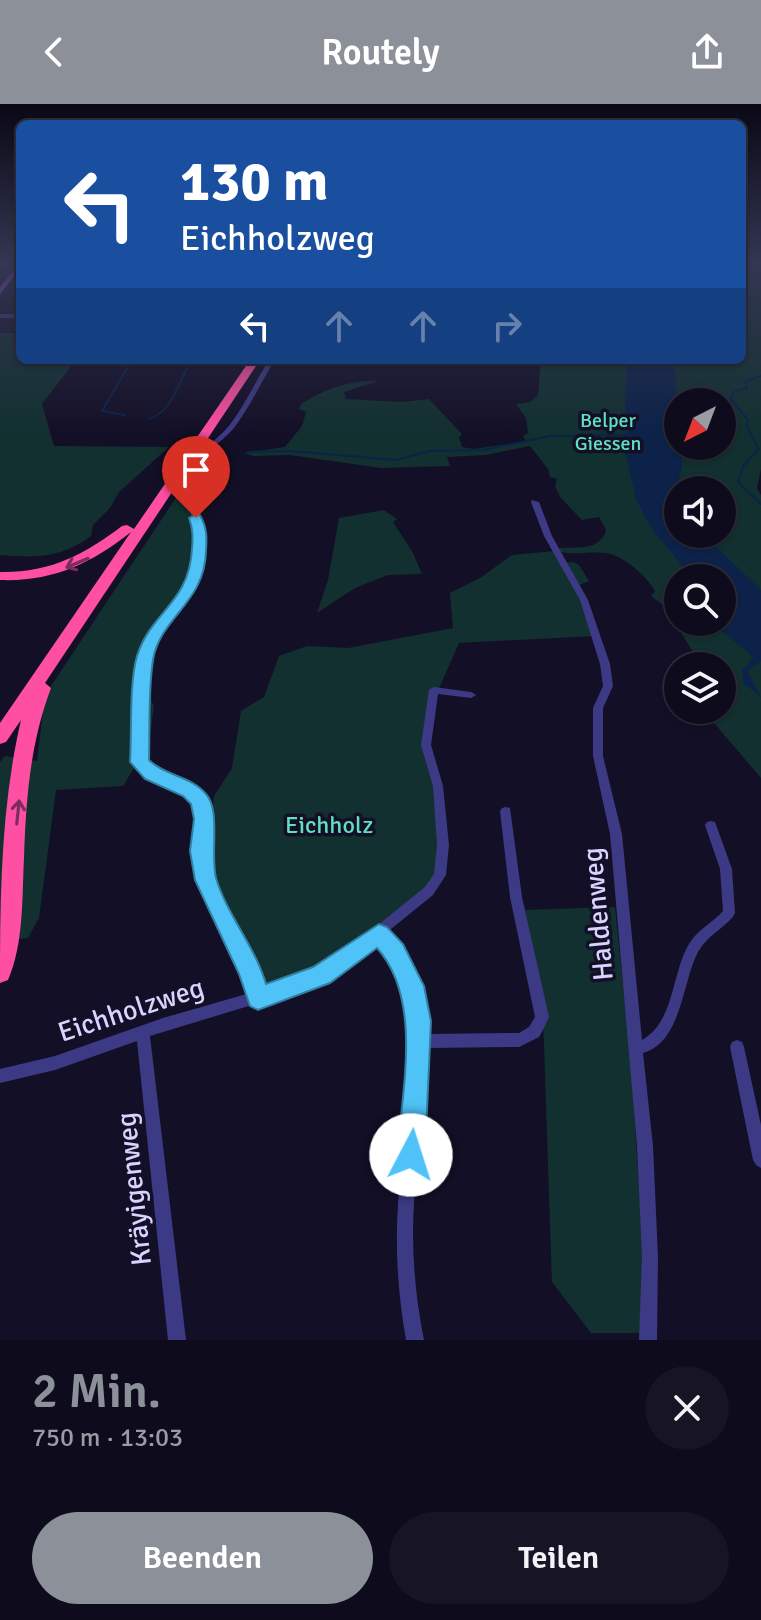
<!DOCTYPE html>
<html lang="de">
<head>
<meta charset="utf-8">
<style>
  :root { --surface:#0e0b1c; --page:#171425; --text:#f1f3f6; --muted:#9b9ba3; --line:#2e2b3b; --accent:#8c9099 }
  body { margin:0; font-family:Signika,sans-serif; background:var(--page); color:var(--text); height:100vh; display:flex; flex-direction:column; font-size:30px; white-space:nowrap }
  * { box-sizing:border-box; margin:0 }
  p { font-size:26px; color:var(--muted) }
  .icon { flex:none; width:44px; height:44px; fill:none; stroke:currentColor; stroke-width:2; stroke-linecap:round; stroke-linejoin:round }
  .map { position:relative; height:1236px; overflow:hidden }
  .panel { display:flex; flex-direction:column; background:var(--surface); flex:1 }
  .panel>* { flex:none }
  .guide { position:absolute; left:16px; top:16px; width:730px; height:244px; border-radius:12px; box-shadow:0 2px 6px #0004,0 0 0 2px var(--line); background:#1a4fa0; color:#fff; overflow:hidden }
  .needle { width:52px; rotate:222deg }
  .buttons { position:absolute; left:664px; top:284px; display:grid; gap:16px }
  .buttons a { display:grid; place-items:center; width:72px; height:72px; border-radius:50%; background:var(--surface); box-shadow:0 2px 6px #0004,0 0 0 2px var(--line); font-size:40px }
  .pin { position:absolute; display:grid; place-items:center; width:68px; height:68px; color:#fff; margin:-82px -34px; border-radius:50% 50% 50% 0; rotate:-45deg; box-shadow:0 0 8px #0007 }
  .pin .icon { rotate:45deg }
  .me { position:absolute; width:88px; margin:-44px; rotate:5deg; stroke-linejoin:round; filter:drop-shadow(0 0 6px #0008) }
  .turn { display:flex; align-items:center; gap:28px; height:168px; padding:0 32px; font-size:36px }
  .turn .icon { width:104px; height:104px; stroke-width:2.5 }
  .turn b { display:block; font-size:56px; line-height:68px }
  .lanes { display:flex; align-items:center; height:76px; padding:0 32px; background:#0003; justify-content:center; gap:40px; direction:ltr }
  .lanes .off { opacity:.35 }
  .round { display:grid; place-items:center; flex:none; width:84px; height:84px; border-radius:42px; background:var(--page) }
  .headline { display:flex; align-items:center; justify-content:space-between; height:136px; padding:0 32px }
  h1 { font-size:48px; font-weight:600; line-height:60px; color:var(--accent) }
  .primary-button { display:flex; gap:16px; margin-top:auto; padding:16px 32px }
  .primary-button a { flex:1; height:92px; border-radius:48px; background:var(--accent); color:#fff; font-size:32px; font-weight:600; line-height:92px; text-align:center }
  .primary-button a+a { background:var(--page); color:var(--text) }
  header { display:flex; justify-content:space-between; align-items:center; height:104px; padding:0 32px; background:var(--accent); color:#fff; font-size:36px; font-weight:600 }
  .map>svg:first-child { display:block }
  .green { fill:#12302f; fill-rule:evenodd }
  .water { fill:#0c2248 }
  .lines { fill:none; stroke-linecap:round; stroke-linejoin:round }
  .stream { stroke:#0c2248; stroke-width:2 }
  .street { fill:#3d3a85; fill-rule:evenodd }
  .primary { fill:#c25bff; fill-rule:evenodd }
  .highway { fill:#ff4fa3; fill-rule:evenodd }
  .oneway { stroke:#7d2c5e }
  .route { fill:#4fc3f7; stroke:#337fa1; stroke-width:2 }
  .labels { text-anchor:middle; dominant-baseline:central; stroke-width:7; stroke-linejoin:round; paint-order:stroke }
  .far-park-label { font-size:20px; fill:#5fe0c0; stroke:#130f26 }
  .park-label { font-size:24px; fill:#5fe0c0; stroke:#130f26 }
  .near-street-label { font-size:28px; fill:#d9d4ff; stroke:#130f26 }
</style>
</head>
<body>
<header><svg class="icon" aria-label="back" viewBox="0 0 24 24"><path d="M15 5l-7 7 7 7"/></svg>Routely<svg class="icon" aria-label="share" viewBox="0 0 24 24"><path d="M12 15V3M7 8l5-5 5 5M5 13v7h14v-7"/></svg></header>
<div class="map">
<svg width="761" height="1236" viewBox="0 0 761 1236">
  <rect width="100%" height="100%" fill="#130f26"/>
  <path class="green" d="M 742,158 L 761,159 L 761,365 L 757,384 L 761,391 L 761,674 L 714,619 L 717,606 L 722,606 L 722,562 L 702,562 L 664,502 L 651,492 L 655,487 C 646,472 624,451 605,449 C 590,447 574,451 560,448 L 558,444 C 576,443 601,447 606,426 L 599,413 L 582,416 L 560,393 L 555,382 L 557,375 L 550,373 L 548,365 L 530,342 L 486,351 L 447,353 L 450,362 L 381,364 L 290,351 L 253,352 L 244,349 L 285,343 L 302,322 L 306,308 L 299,305 L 301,300 C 324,285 349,276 378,277 L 344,288 L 346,295 L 402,298 L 429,295 L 462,330 L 459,333 L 462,343 L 474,345 L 526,337 L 523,332 L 528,329 L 526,314 L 516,300 L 530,298 L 538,291 L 541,256 L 742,256 ZM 678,298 L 722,298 L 722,342 L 678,342 ZM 678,386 L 722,386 L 722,430 L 678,430 ZM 678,474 L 722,474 L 722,518 L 678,518 Z
    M 20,222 L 20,256 L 76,256 L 42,300 L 54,342 L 169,343 L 119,388 L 110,404 L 93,421 L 91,432 C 62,454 35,454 0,451 L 0,229 L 18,229 Z
    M 183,383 L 196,423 L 199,451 L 195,471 L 149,553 L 149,592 L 154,602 L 146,661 L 136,661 L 123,682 L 56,686 L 39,814 L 28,834 L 0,837 L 0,658 L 5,652 L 37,657 L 45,591 Z
    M 384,406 L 397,415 L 393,418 L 413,449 L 422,470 L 388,471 L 355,484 L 317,509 L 328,476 L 339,414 Z
    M 555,447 L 564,459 L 573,458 L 579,461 L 589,477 L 579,481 L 579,487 L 585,490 L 594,532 L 459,539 L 434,596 L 427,640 L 435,671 L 438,770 L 428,785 L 318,872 L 265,889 L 216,789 L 206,760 L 214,692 L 232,664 L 241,607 L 264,593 L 279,552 L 307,542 L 348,544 L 453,524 L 450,489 L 480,474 L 512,451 Z
    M 615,803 L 631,959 L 645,1175 L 640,1229 L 591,1229 L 552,1178 L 543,913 L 521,806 Z"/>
  <path class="water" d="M 627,256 L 670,256 L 676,271 L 678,342 L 681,342 L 682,362 L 677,382 L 678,430 L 703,430 L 761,486 L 761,557 L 748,567 L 761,593 L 743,579 L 742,566 L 750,559 L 752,552 L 711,518 L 722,518 L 722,474 L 692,474 L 649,421 L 636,395 L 623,338 L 629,320 L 625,306 Z"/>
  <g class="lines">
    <path class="stream" d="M 742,159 L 761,164
      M 761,272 L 746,277 L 747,284 L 733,288 L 731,295 L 748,316 L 746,321 L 759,345 L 743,362 L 738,378 L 761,400
      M 125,311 L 102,307 L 129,261 L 136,256
      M 149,315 C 171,308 177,283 187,264
      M 248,348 L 292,347 L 396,356 L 430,347 L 484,346 L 550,332 L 628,331"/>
    <path class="street" d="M 0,210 L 20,210 L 20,214 L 0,214 Z
      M 269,256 L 275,256 C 261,278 250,303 234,324 C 221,339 201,350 193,369 C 185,389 200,408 204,427 C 207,439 206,452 203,463 C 195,496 164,515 153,546 C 145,567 150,590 148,612 C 147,625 140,641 144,654 C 150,678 190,673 204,692 C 219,713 204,740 209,763 C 216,807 250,843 262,886 L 303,874 L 332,858 L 425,783 L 434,770 L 437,741 L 433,682 L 421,641 L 429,586 L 434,583 L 471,588 L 476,591 L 471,594 L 438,590 L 431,641 L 443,682 L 449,741 L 446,771 L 433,791 L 386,829 C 415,862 423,888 427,930 L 519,929 L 529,923 L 535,913 L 510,793 L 500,707 L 502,704 L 506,703 L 510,704 L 522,793 L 549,913 L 543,926 L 539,933 L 519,943 L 427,944 C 427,996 417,1047 414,1099 C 411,1145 415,1191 424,1236 L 406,1236 C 398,1191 395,1146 398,1100 C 401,1053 409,1006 412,959 C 413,907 413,879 377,837 L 342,866 L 311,883 L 150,932 L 186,1236 L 168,1236 L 137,937 L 55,966 L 0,979 L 0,965 L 55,952 L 163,914 L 250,889 C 238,846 207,810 197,767 C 193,745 206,721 197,700 C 186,676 145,687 134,658 C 129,645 136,629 138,616 C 141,592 135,566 144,544 C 156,515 184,497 194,468 C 198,455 199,439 196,426 C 192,406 177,388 187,368 C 195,349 215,338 228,323 C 244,303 255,278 269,256 Z
      M 532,396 L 539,398 L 552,432 L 588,496 L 610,560 L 613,582 L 603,604 L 603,652 L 622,730 L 642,936 C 676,917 671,866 691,837 C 699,825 713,818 723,807 L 720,765 L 705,721 L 707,718 L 711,717 L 715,718 L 732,765 L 735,809 L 733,813 C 722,825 706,833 698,848 C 682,878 682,938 643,949 L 653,1042 L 658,1153 L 657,1236 L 639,1236 L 642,1153 L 637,1042 L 610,730 L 593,652 L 593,604 L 603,582 L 600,560 L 580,496 L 544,432 L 531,398 Z
      M 737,936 L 742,938 L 744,943 L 761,1021 L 761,1064 L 756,1061 L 753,1056 L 730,943 L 732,938 Z"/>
    <path class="primary" d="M 20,158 L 20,165 L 0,190 L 0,183 Z"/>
    <path class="highway" d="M 250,256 L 260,256 L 45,579 L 51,584 C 30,640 26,695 24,754 C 22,792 24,840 8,876 L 0,879 C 0,791 1,702 21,616 L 6,638 L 0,640 L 0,619 L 131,428 C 91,460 51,478 0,476 L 0,468 C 49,469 84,451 122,422 L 127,421 L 134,425 Z"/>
  </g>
  <defs><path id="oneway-shaft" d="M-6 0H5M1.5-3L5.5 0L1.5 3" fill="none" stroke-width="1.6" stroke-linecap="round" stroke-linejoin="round" transform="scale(2)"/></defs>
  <g class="oneway">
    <use href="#oneway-shaft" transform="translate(77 459) rotate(157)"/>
    <use href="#oneway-shaft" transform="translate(18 708) rotate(-84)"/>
  </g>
  <linearGradient id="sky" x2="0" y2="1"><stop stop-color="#0a0815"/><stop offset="0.48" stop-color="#333752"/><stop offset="1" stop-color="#333752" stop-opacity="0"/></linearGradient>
  <rect width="761" height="331" fill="url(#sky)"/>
  <path class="route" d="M 196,410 L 200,411 C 207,424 207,433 206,447 C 205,499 160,513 153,556 C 148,588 150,623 149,656 C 165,672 191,672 206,690 C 221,706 210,750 216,774 C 227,811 255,842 266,880 L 313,863 L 379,820 L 387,823 L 403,840 L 424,882 L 431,917 L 425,1051 L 421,1061 L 411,1065 L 402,1061 L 397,1051 C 402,987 423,895 377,844 L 330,879 L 258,906 L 250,902 L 239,870 L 195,776 L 190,747 L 194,715 L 191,700 L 183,692 L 145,675 L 130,658 C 132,628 129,579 137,552 C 151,507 189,500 192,445 C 193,433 193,425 189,414 Z"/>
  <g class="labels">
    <g class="far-park-label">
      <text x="608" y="316">Belper<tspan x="608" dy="23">Giessen</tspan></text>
    </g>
    <g class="park-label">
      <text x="329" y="721">Eichholz</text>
    </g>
    <g class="near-street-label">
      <text transform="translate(598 810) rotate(-95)">Haldenweg</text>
      <text transform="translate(131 906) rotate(-18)">Eichholzweg</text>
      <text transform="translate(134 1085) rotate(-96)">Kräyigenweg</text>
    </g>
  </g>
</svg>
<div class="buttons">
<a><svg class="needle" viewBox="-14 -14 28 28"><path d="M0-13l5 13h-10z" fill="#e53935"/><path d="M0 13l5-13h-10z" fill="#9b9ba3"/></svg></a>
<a><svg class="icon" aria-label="sound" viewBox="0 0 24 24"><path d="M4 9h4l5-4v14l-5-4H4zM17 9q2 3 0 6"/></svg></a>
<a><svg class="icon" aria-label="search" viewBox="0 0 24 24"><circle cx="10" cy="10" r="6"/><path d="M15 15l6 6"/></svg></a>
<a><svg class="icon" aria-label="layers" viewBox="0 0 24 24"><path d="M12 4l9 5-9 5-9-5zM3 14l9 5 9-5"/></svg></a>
</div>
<div class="pin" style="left:196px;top:414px;background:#d93025"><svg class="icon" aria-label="arrive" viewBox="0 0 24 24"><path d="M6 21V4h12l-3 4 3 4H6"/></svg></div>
<svg class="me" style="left:411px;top:1051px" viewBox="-20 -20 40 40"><circle r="19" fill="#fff"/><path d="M0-13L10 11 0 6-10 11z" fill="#4fc3f7"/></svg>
<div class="guide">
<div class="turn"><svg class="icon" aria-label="left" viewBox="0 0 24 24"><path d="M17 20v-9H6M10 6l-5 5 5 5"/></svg><div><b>130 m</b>Eichholzweg</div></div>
<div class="lanes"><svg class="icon" aria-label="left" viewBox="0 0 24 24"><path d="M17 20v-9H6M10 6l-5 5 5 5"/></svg><svg class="icon off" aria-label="ahead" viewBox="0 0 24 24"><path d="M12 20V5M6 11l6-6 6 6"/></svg><svg class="icon off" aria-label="ahead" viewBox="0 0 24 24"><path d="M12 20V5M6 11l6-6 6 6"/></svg><svg class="icon off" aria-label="right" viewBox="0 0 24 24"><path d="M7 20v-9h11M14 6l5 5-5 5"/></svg></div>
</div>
</div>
<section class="panel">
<div class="headline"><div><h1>2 Min.</h1><p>750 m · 13:03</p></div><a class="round"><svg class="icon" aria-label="close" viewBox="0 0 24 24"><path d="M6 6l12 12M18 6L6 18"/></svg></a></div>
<div class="primary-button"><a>Beenden</a><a>Teilen</a></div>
</section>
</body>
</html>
